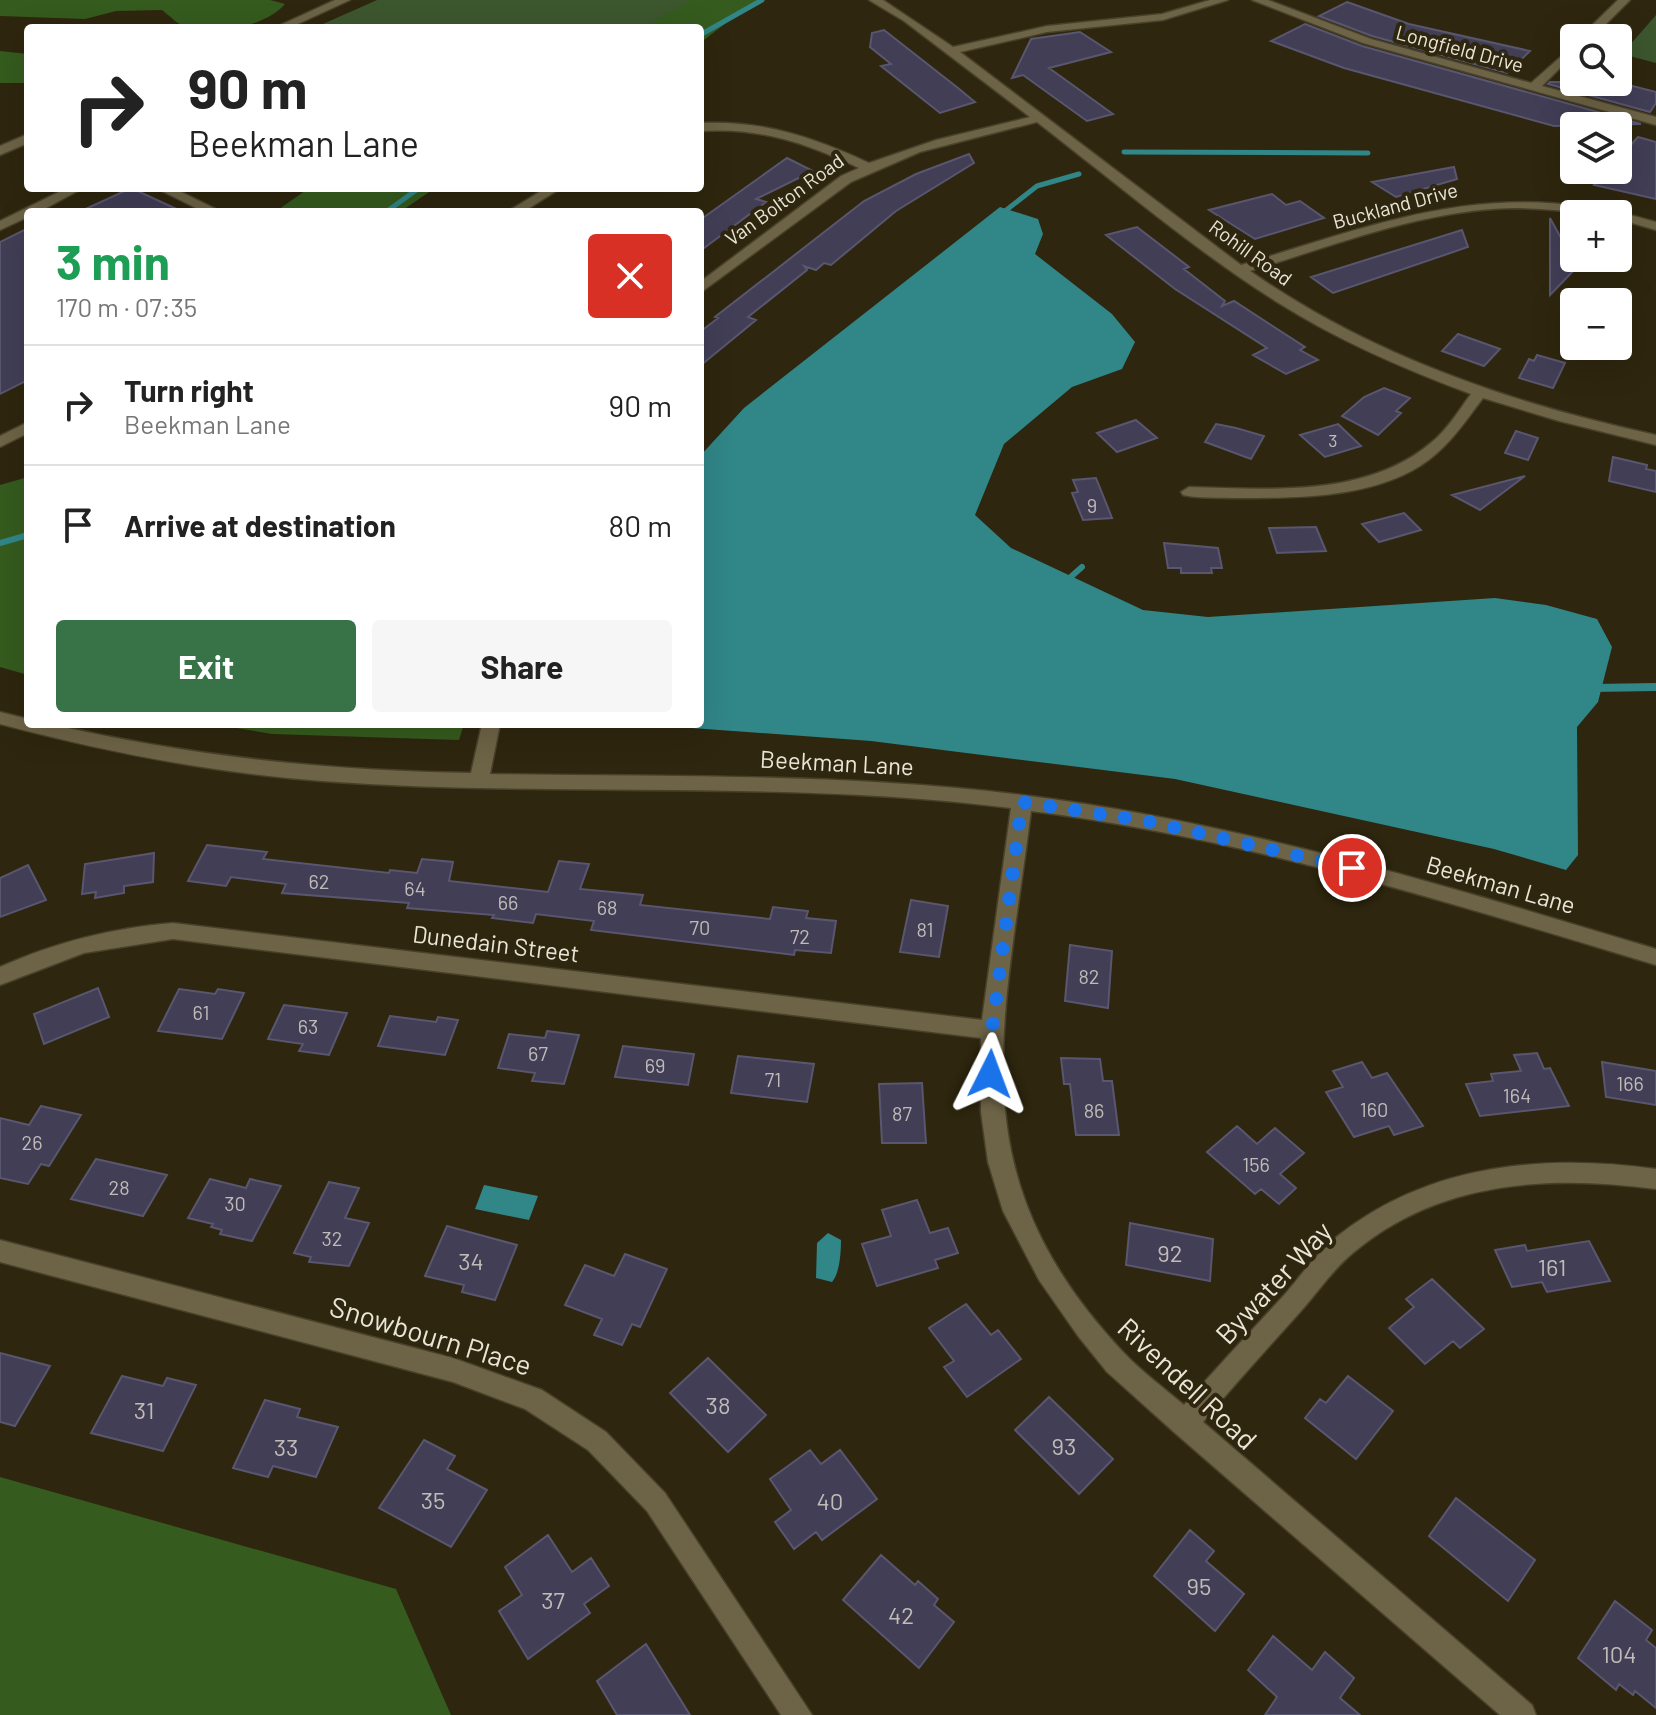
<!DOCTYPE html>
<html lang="en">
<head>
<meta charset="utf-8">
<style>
  :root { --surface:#fff; --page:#f6f6f6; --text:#222; --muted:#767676; --line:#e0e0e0; --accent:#377347 }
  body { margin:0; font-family:Barlow,sans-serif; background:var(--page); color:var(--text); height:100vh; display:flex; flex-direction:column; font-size:30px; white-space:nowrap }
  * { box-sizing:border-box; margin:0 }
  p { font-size:26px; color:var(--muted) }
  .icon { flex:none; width:44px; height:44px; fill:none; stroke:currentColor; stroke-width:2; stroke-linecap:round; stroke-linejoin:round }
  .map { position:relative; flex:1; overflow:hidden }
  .sheet { position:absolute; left:24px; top:208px; width:680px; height:520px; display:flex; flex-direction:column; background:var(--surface); border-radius:8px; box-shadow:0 8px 32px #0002 }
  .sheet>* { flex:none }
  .guide { position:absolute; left:24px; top:24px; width:680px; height:168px; border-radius:8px; box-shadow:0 8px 32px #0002; background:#fff; color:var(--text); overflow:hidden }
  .buttons { position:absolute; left:1560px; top:24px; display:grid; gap:16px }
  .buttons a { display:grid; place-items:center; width:72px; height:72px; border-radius:8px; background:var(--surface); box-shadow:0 8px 32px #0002; font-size:40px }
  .pin { position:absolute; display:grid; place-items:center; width:68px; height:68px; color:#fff; margin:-34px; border:4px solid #fff; border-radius:50%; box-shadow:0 2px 8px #0007 }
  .me { position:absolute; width:88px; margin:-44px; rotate:3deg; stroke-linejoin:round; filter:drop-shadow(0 0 6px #0008) }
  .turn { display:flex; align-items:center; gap:28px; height:168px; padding:0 32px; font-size:36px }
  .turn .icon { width:104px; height:104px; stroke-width:2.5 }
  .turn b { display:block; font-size:56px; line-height:68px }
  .round { display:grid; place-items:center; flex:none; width:84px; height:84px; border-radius:8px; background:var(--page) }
  .overview { display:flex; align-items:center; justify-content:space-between; height:136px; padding:0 32px }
  h1 { font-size:48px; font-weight:700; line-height:60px; color:#1e9e55 }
  .cta { display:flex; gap:16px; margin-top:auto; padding:16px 32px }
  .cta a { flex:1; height:92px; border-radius:8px; background:var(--accent); color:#fff; font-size:32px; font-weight:700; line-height:92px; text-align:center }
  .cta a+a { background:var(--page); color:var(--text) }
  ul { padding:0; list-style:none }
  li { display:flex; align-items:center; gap:24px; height:120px; padding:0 32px; border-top:2px solid var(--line) }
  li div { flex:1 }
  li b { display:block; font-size:30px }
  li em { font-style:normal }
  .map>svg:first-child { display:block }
  .green { fill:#3c562e }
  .forest { fill:#355b1e }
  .water { fill:#318688 }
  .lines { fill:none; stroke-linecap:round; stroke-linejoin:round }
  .stream-far2 { stroke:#318688; stroke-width:5 }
  .stream-far1 { stroke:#318688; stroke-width:6 }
  .stream { stroke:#318688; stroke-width:8 }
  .building { fill:#413e56; stroke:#59566f; stroke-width:2 }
  .minor-casing { stroke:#48412a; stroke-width:3 }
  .minor { fill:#6d6346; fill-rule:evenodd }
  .route { stroke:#1a73e8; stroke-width:14; stroke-dasharray:0 25.2 }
  .labels { text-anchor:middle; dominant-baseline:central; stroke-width:8; stroke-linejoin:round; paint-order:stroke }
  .far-number-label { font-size:18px; fill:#c0bbb6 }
  .far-street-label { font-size:20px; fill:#eae5d6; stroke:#2e260e }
  .number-label { font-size:20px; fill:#c0bbb6 }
  .street-label { font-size:24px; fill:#eae5d6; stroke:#2e260e }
  .near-number-label { font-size:24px; fill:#c0bbb6 }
  .near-street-label { font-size:28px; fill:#eae5d6; stroke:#2e260e }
</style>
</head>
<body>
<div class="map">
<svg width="1656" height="1715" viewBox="0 0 1656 1715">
  <rect width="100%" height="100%" fill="#2e260e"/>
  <path class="green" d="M 377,0 L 720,0 L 672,28 L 314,28 Z
    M 1656,15 L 1656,63 L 1622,54 Z"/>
  <path class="forest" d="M 0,0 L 270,0 L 285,4 C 264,28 218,33 188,28 C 179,26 169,15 162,10 L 116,11 L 85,19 L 0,16 Z
    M 691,0 L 765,0 L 751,4 L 700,43 L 700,28 L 642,28 Z
    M 0,51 L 28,54 L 28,83 L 0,83 Z
    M 309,188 L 435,188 L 400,212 L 275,212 Z
    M 28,477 L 28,675 L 0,667 L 0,485 Z
    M 213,724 L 464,724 L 459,740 L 272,734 Z
    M 0,1477 L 396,1589 L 451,1715 L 0,1715 Z"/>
  <path class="water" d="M 1000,207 L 1038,219 L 1043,234 L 1035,254 L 1112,314 L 1135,342 L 1122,369 L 1072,387 L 1004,444 L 975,515 L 1011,548 L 1143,610 L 1208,617 L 1495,598 L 1546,605 L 1597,619 L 1612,647 L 1598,702 L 1577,727 L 1578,855 L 1566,870 L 1494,849 L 1175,779 L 871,741 L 637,724 L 700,724 L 700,456 L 744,408 Z
    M 484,1185 L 538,1196 L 529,1220 L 475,1209 Z
    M 828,1233 L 841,1240 C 841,1251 840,1273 832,1282 L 816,1278 L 817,1243 Z"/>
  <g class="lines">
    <path class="stream-far2" d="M 700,35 L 762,0
      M 1124,152 L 1368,153
      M 386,212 L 419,188
      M 1000,215 L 1037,186 L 1079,174"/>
    <path class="stream-far1" d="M 0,543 L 28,535
      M 1065,582 L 1082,567"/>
    <path class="stream" d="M 1593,688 L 1656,687"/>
  </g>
  <path class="building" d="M 1347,2 L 1409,24 L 1530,51 L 1507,73 L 1372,36 L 1319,16 Z
    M 1305,24 L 1362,46 L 1641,124 L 1554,126 L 1344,68 L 1271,41 Z
    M 884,30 L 958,88 L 975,102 L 940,113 L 881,66 L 891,64 L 870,47 L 872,33 Z
    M 1080,32 L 1111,52 L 1049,68 L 1113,114 L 1087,121 L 1023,75 L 1012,78 L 1031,39 Z
    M 1550,82 L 1617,82 L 1656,92 L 1656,103 L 1650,112 L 1548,84 Z
    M 1638,137 L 1656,142 L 1656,199 L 1594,185 L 1608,170 L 1618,170 L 1618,159 Z
    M 969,154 L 974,163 L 896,211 L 831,265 L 824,263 L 816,270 L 804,266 L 807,270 L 748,317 L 756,320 L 700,366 L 700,332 L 718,318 L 715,317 L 864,201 L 916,174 Z
    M 787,158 L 813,171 L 756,199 L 766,202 L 700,251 L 700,220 Z
    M 1454,167 L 1457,179 L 1396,197 L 1372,182 Z
    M 131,188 L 183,212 L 79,212 Z
    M 1272,194 L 1286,205 L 1300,201 L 1324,218 L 1255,239 L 1209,210 Z
    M 1550,218 L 1577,267 L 1550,295 Z
    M 1137,227 L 1189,267 L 1184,269 L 1225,301 L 1222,306 L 1234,301 L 1305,347 L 1300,350 L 1318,360 L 1286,374 L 1253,355 L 1267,348 L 1175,289 L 1106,235 Z
    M 28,228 L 28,380 L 0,394 L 0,242 Z
    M 1462,230 L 1468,247 L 1333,293 L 1311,277 Z
    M 1458,334 L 1500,349 L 1484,366 L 1442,351 Z
    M 1537,355 L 1565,363 L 1553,388 L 1519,378 L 1529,359 L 1534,361 Z
    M 1384,388 L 1410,398 L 1396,411 L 1401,413 L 1378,435 L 1342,416 L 1364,397 Z
    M 1136,420 L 1157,438 L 1117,452 L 1097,433 Z
    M 1216,424 L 1236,428 L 1264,436 L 1251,459 L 1205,442 Z
    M 1338,424 L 1361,446 L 1325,457 L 1300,435 Z
    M 1516,431 L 1538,438 L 1528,460 L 1505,453 Z
    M 1613,457 L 1647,465 L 1646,469 L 1656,471 L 1656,492 L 1609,481 Z
    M 1525,476 L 1480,510 L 1452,495 Z
    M 1096,478 L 1112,518 L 1083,520 L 1072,493 L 1078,492 L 1073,480 Z
    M 1404,513 L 1421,530 L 1379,542 L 1362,524 Z
    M 1316,527 L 1326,551 L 1277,553 L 1269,528 Z
    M 1164,543 L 1218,548 L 1222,568 L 1211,568 L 1212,573 L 1181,573 L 1181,568 L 1168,568 Z
    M 207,845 L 267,852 L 263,859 L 389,873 L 390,870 L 417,873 L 422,859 L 453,862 L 449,881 L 548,892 L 559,861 L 589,864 L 580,889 L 643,895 L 640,905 L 770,919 L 773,907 L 808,911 L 806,918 L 836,921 L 831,953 L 795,950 L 794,955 L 591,930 L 594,921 L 536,914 L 533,923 L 492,918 L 494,915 L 407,908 L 409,903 L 282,893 L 286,884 L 231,877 L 226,886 L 188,881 Z
    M 154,853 L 153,882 L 124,886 L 124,893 L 95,898 L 96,892 L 82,894 L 85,864 Z
    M 28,865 L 46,900 L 0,917 L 0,878 Z
    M 911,900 L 948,906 L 939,957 L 900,952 Z
    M 1070,945 L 1112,951 L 1108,1008 L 1065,1001 Z
    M 98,988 L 109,1017 L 44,1044 L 34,1014 Z
    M 179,989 L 215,994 L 218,989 L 244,993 L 222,1039 L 158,1031 Z
    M 284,1005 L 347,1013 L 329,1055 L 299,1051 L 303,1044 L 268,1039 Z
    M 390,1016 L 436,1022 L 438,1017 L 458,1020 L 445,1055 L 378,1046 Z
    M 547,1031 L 579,1035 L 564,1084 L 532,1081 L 535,1073 L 498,1068 L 509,1034 L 545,1038 Z
    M 623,1046 L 694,1054 L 688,1085 L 615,1077 Z
    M 1537,1053 L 1544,1069 L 1550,1068 L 1569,1106 L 1480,1116 L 1466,1084 L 1493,1081 L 1491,1074 L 1521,1071 L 1514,1055 Z
    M 738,1056 L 814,1064 L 807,1102 L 731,1093 Z
    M 1061,1058 L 1100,1059 L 1103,1081 L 1112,1081 L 1119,1135 L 1076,1135 L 1070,1084 L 1064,1084 Z
    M 1362,1062 L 1372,1078 L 1387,1073 L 1423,1126 L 1394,1135 L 1389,1126 L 1354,1137 L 1326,1092 L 1343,1087 L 1333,1071 Z
    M 1602,1062 L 1656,1071 L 1656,1105 L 1606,1097 Z
    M 922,1083 L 926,1143 L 882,1143 L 879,1084 Z
    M 41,1106 L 81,1115 L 49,1166 L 41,1164 L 28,1184 L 0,1178 L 0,1118 L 29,1125 Z
    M 1237,1126 L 1257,1144 L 1275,1128 L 1304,1153 L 1280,1174 L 1296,1188 L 1279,1204 L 1261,1189 L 1255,1194 L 1207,1152 Z
    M 96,1159 L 167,1175 L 143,1216 L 71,1199 Z
    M 210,1179 L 246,1188 L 250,1179 L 281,1186 L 252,1241 L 220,1234 L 222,1230 L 211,1227 L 213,1224 L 188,1218 Z
    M 329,1182 L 359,1188 L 345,1218 L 369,1223 L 349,1266 L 309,1262 L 311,1257 L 294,1253 Z
    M 917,1200 L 930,1233 L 948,1228 L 958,1253 L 935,1260 L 938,1268 L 877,1286 L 862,1244 L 891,1236 L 882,1210 Z
    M 1130,1223 L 1213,1239 L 1210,1281 L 1126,1265 Z
    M 447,1226 L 517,1245 L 495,1300 L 462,1292 L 464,1285 L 425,1276 Z
    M 1589,1241 L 1610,1281 L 1547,1292 L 1542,1282 L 1512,1287 L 1495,1250 L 1525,1245 L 1527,1251 Z
    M 625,1254 L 667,1269 L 640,1327 L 632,1324 L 622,1345 L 594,1335 L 602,1319 L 565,1305 L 585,1265 L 614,1276 Z
    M 1432,1279 L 1484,1329 L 1460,1348 L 1453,1341 L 1425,1364 L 1389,1328 L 1414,1307 L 1406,1299 Z
    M 966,1304 L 991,1335 L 998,1330 L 1021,1359 L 967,1397 L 944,1367 L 954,1361 L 929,1328 Z
    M 0,1353 L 50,1366 L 15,1426 L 0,1422 Z
    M 708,1358 L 766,1415 L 728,1452 L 670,1393 Z
    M 122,1376 L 163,1386 L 167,1378 L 196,1385 L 163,1451 L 91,1433 Z
    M 1348,1376 L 1393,1411 L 1356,1459 L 1305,1418 L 1320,1399 L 1326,1403 Z
    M 1049,1397 L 1113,1459 L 1079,1494 L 1015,1430 Z
    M 265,1400 L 300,1409 L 297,1417 L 338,1427 L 316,1477 L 273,1466 L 268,1477 L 233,1468 Z
    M 424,1440 L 455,1456 L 447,1469 L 487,1490 L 451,1547 L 379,1508 Z
    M 810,1450 L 821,1464 L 840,1450 L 877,1499 L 822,1540 L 816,1532 L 794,1549 L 775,1522 L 791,1510 L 770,1479 Z
    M 1456,1498 L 1535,1560 L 1508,1601 L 1429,1536 Z
    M 1190,1530 L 1214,1551 L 1206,1561 L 1244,1594 L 1215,1631 L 1154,1576 Z
    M 548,1535 L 572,1572 L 591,1558 L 609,1586 L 584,1604 L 590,1613 L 528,1659 L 499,1611 L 522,1595 L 505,1567 Z
    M 881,1555 L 915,1585 L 918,1581 L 938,1599 L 934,1605 L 954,1622 L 919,1668 L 843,1600 Z
    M 1615,1601 L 1652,1630 L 1646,1640 L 1656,1648 L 1656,1708 L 1635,1691 L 1633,1695 L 1619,1684 L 1616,1690 L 1578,1658 Z
    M 1273,1636 L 1312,1670 L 1325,1652 L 1354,1678 L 1340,1698 L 1360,1715 L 1265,1715 L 1277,1697 L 1248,1670 Z
    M 646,1644 L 690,1715 L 617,1715 L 597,1681 Z"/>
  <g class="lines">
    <defs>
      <path id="minor" d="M 335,0 L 350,0 L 289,28 L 274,28 Z
        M 869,0 L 883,0 L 953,47 L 1047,26 L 1162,14 L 1210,0 L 1228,0 L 1163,20 L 1047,32 L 960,52 L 1241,265 C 1392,219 1497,176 1656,222 L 1656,230 L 1618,219 L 1618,214 C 1583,214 1548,208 1513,208 C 1423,210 1335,245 1250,271 C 1371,356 1513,404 1656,435 L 1656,445 L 1559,421 L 1483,398 C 1464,423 1448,448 1420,466 C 1367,499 1293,498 1233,498 C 1217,497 1199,499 1183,495 L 1181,492 L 1189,487 C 1269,489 1367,498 1432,442 C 1448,429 1459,410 1471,394 C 1404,369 1337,340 1277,302 C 1193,249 1116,183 1037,122 L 920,152 L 851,182 L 700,293 L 700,282 L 841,176 L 859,168 C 806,143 759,127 700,131 L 700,123 C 762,120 813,137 869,163 L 936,140 L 1030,117 L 904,21 Z
        M 1252,0 L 1268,0 L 1371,39 L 1531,83 L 1574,45 L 1574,54 L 1542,86 L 1656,117 L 1656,125 L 1363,43 Z
        M 1618,0 L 1630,0 L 1592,38 L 1579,38 Z
        M 28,134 L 28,143 L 0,155 L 0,146 Z
        M 67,188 L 83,188 L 39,212 L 28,212 L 28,217 L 0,230 L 0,221 Z
        M 156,188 L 173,188 L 222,212 L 204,212 Z
        M 546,188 L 561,188 L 523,212 L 507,212 Z
        M 28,422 L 28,433 L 0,447 L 0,436 Z
        M 0,712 L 28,719 L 28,724 L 50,724 C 189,756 328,771 471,773 L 482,724 L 500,724 L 490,774 C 668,777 845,773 1022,795 C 1239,822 1447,886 1656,949 L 1656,965 C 1450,903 1245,838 1031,811 C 1004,1029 955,1174 1124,1353 C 1142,1372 1164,1388 1184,1405 C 1217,1367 1252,1330 1286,1293 C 1303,1273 1318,1251 1339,1235 C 1431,1163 1545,1154 1656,1169 L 1656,1189 C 1550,1175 1440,1180 1354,1252 C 1333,1269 1318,1292 1301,1311 C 1268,1348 1235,1384 1203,1422 L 1532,1705 L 1536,1715 L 1500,1715 L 1175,1433 L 1107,1372 L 1078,1336 L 1039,1280 L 1003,1211 L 988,1162 L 981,1112 L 981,1038 L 173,939 L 84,953 L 0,985 L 0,967 C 56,942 112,928 173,923 L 982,1020 L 1011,808 C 782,779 551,798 322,781 C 213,773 106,752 0,724 Z
        M 0,1240 L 453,1358 L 542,1390 L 606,1432 L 665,1493 L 812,1715 L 781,1715 L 647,1511 L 588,1450 L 525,1409 L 453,1382 L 0,1262 Z"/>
    </defs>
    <use href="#minor" class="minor-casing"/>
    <use href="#minor" class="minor"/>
  </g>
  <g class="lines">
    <path class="route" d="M 990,1074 L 992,1030 L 1022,802 L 1146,821 L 1352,868"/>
  </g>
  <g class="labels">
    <g class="far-number-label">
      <text x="1333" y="440">3</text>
    </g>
    <g class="far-street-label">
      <text transform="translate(1460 48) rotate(15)">Longfield Drive</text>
      <text transform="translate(784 199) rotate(-36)">Van Bolton Road</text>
      <text transform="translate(1395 205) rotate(-15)">Buckland Drive</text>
      <text transform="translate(1251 252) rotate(36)">Rohill Road</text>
    </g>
    <g class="number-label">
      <text x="1092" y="505">9</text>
      <text x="319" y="881">62</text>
      <text x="415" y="888">64</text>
      <text x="508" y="902">66</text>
      <text x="607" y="907">68</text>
      <text x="700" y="927">70</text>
      <text x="925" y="929">81</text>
      <text x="800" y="936">72</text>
      <text x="1089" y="976">82</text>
      <text x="201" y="1012">61</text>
      <text x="308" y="1026">63</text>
      <text x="538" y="1053">67</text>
      <text x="655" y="1065">69</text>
      <text x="773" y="1079">71</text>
      <text x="1630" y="1083">166</text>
      <text x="1517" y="1095">164</text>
      <text x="1374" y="1109">160</text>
      <text x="1094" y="1110">86</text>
      <text x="902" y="1113">87</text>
      <text x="32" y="1142">26</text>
      <text x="1256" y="1164">156</text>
      <text x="119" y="1187">28</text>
      <text x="235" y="1203">30</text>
      <text x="332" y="1238">32</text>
    </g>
    <g class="street-label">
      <text transform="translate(837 762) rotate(3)">Beekman Lane</text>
      <text transform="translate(1501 884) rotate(16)">Beekman Lane</text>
      <text transform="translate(496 943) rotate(7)">Dunedain Street</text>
    </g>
    <g class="near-number-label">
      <text x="1170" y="1252">92</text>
      <text x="471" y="1260">34</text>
      <text x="1552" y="1266">161</text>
      <text x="718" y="1404">38</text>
      <text x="144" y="1409">31</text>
      <text x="1064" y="1445">93</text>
      <text x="286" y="1446">33</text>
      <text x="433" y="1499">35</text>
      <text x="830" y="1500">40</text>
      <text x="1199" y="1585">95</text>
      <text x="553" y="1599">37</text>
      <text x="901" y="1614">42</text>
      <text x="1619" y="1653">104</text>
    </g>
    <g class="near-street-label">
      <text transform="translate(1273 1282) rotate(-47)">Bywater Way</text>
      <text transform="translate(431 1335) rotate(17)">Snowbourn Place</text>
      <text transform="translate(1188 1383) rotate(43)">Rivendell Road</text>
    </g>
  </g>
</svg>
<div class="buttons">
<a><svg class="icon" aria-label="search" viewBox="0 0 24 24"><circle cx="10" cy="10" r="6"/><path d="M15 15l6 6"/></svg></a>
<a><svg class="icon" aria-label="layers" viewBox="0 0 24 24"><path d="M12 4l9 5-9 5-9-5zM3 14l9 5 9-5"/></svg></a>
<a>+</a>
<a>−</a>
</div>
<div class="pin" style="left:1352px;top:868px;background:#d93025"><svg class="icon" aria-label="arrive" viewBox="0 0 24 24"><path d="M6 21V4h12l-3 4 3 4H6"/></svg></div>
<svg class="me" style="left:990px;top:1074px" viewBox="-20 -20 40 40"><path d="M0-17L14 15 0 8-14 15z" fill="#1a73e8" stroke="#fff" stroke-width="4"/></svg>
<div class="guide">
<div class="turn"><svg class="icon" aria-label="right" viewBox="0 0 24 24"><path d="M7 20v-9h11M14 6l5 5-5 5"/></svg><div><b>90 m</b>Beekman Lane</div></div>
</div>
<section class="sheet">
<div class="overview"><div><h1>3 min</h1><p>170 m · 07:35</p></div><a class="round" style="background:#d93025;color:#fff"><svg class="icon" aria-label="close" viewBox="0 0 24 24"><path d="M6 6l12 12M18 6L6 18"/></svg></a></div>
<ul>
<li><svg class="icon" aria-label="right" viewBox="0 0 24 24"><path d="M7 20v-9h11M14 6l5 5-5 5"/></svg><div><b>Turn right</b><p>Beekman Lane</p></div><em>90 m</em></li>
<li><svg class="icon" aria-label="arrive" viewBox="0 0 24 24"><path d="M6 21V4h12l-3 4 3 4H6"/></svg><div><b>Arrive at destination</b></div><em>80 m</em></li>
</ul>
<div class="cta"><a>Exit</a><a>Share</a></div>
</section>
</div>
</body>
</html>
